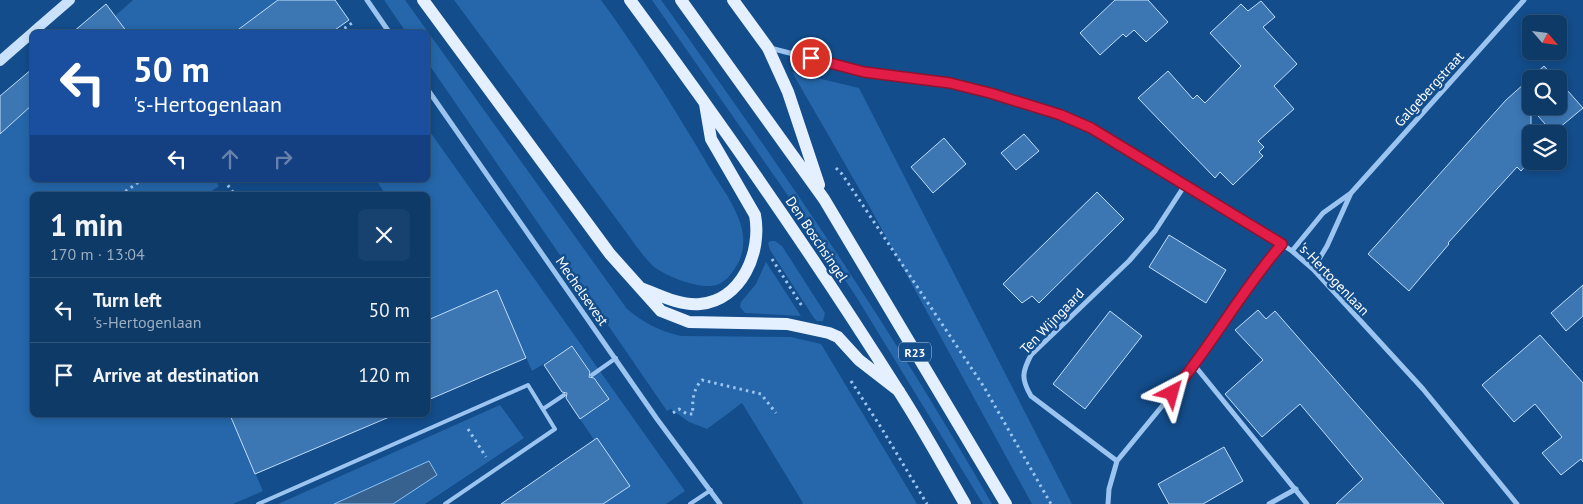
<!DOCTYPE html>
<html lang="en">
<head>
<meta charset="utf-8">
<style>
  :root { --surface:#0e3a68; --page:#17416e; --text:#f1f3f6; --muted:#9badc0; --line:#2e547c }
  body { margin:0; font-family:"PT Sans",sans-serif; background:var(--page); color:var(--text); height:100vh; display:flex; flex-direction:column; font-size:19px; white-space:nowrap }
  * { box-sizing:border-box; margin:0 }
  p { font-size:16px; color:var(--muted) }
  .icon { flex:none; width:28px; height:28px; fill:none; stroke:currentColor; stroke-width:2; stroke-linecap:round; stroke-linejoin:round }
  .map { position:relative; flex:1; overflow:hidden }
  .drawer { position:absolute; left:30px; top:192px; width:400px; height:225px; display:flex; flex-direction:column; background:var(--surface); border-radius:8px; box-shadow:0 2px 8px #0003,0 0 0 1px var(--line) }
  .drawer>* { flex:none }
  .banner { position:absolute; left:30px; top:30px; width:400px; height:152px; border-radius:8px; box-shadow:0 2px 8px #0003,0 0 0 1px var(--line); background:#1a4fa0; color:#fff; overflow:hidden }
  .needle { width:32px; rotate:118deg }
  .controls { position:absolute; left:1522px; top:15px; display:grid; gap:10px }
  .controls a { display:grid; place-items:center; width:45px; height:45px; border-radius:8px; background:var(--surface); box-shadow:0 2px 8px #0003,0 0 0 1px var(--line); font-size:25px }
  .pin { position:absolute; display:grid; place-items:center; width:42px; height:42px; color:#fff; margin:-21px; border:2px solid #fff; border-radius:50%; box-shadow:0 1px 5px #0007 }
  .me { position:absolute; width:55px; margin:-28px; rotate:39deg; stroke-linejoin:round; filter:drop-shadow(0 0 4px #0008) }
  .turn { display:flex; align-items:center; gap:18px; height:105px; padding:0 20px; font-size:22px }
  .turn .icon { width:65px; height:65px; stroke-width:2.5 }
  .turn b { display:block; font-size:35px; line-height:42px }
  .lanes { display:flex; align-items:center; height:48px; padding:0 20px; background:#0003; justify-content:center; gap:25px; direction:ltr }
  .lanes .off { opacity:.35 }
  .round { display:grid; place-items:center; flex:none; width:52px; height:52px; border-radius:8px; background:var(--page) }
  .headline { display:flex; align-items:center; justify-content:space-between; height:85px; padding:0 20px }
  h1 { font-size:30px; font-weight:800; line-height:38px }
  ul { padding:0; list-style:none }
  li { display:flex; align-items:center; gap:15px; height:65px; padding:0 20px; border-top:1px solid var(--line) }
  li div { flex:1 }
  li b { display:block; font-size:19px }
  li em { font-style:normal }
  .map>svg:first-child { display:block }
  .green { fill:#2567aa }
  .water { fill:#376290; stroke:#8cc1f3 }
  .building { fill:#3c77b4; stroke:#c1defc }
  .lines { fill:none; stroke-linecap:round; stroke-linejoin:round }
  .path { stroke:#9bc5f0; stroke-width:3; stroke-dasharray:2.5 4; stroke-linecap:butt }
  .lane { stroke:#9bc5f0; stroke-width:4 }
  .street { stroke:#9bc5f0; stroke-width:5 }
  .secondary { stroke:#c9e1fb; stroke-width:10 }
  .primary { stroke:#e4f0ff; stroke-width:12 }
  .route-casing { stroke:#92132f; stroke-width:12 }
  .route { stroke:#e11d48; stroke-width:9 }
  .labels { text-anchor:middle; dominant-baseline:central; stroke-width:5; stroke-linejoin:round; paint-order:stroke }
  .shield { fill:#134d8b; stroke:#b8cadc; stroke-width:1 }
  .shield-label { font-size:12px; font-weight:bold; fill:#fff }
  .street-label { font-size:14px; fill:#fff; stroke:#134d8b }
</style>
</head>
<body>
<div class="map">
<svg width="1583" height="504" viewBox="0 0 1583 504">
  <rect width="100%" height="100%" fill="#134d8b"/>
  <path class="green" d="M 133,0 L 278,0 L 235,32 L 127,32 L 115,16 Z
    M 384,0 L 405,0 L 627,309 C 644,323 660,331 681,336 L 791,337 L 821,344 L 917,504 L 802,504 L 803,503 L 742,403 L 707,429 L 689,422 L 671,409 L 667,411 L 428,63 L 428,32 L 406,32 Z
    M 454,0 L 601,0 C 639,52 673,106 706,162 C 716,180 731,198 738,217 C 745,233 746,253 735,268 C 731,275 724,283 716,285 C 700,290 665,276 653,266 C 644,257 636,246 629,236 Z
    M 652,0 L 661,0 C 779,164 892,329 992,504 L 983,504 L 857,298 L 816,236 Z
    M 792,72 L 859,88 L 1072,504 L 1032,504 L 868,204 Z
    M 32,105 L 32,180 L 215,180 L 219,186 L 206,195 L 32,195 L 32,415 L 230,415 L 263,491 L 233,504 L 0,504 L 0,133 Z
    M 428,129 L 685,491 L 666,504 L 603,504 L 594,440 L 580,419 L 609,399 L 573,346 L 532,371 L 497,290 L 428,320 L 428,195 L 386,195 L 376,180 L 428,180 Z
    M 770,241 L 775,241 L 782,246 L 825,313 L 823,321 L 817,321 L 814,318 L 770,250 L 768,243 Z
    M 766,262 L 801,316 L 745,313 L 740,307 L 741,302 L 756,284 Z
    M 500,405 L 524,438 L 425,504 L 278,504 Z"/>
  <path class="water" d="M 429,461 L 437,475 L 393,504 L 334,504 Z"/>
  <path class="building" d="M 278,0 L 335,0 L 349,20 L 332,32 L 235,32 Z
    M 1115,0 L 1148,0 L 1168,22 L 1146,42 L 1134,30 L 1126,37 L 1123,34 L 1100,55 L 1080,33 Z
    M 1261,1 L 1275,17 L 1263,27 L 1297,64 L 1274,86 L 1294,109 L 1258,141 L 1264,147 L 1259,152 L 1263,156 L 1233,185 L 1220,172 L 1215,178 L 1138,98 L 1168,71 L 1193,99 L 1197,95 L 1205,103 L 1241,66 L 1210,33 L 1241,4 L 1248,11 Z
    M 106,4 L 127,32 L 73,32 Z
    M 1544,66 L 1556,79 L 1531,79 L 1531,106 L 1559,106 L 1559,81 L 1583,108 L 1553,133 L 1531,108 L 1531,160 L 1521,171 L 1517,167 L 1448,243 L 1449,244 L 1409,291 L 1368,254 L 1506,100 Z
    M 32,69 L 32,105 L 0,134 L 0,96 Z
    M 1024,134 L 1039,151 L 1016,170 L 1001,153 Z
    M 944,138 L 966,164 L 933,193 L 911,167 Z
    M 1097,192 L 1124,219 L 1039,303 L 1032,296 L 1022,303 L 1003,284 Z
    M 1169,235 L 1226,270 L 1206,303 L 1149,267 Z
    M 1583,285 L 1583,316 L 1566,331 L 1551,313 Z
    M 497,290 L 526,358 L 428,400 L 428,320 Z
    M 1258,310 L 1266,319 L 1275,311 L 1444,504 L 1336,504 L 1363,479 L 1300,404 L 1262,437 L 1225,394 L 1263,360 L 1235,330 Z
    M 1110,311 L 1142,336 L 1085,409 L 1053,384 Z
    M 1540,335 L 1583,383 L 1583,462 L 1581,459 L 1561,475 L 1542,453 L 1562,437 L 1535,404 L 1514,422 L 1482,385 Z
    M 572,346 L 590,372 L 589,377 L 594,378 L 609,399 L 580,419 L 566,398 L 567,393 L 562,392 L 544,365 Z
    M 230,415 L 394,415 L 255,474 Z
    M 597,438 L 630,486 L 603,504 L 501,504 Z
    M 1224,447 L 1243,481 L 1203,504 L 1169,504 L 1158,484 Z"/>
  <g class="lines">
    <path class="path" d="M 339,32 L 355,21
      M 836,168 L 842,174 L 984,387 L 1051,504
      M 224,180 L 235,195
      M 120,195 L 142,180
      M 772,259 L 802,306
      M 851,381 L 882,429 L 927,504
      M 673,413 L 679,409 L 687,414 L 693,414 C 692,401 693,389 702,380 L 761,394 L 776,413
      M 468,429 L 486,457"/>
    <path class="lane" d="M 592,375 L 616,358
      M 543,409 L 564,395
      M 258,504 L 528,385 L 555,429 L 445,504
      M 690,504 L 711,490"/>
    <path class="street" d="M 367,0 L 389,32
      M 770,48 L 864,72 L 950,83 L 990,93 L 1061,115 L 1091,128 L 1245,220 L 1292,251 L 1313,269 L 1423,389 L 1517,504
      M 428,90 L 657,419 L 720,504
      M 1351,193 L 1524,0
      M 1292,251 L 1323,213 L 1351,193 L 1327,246 L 1313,269
      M 1195,366 L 1307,504
      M 1117,461 L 1031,396 C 1021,379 1022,372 1031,355 L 1129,261 L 1155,231 L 1185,185
      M 1108,504 L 1109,489 L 1117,461 L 1195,366 L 1260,269 L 1282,244
      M 1269,504 L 1296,489"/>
    <path class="secondary" d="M 33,32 L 70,0
      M 0,61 L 32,33"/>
    <path class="primary" d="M 423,0 L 610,254 L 661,311 L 689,322 L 787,324 L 829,333 L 838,337 L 859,360 L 899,391
      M 630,0 C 724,127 814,257 898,390 C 922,427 943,466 965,504
      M 681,0 L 824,199 L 1006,504
      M 733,0 L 768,48 L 788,92 L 819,185
      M 641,288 C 659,295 680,306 700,304 C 742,300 762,252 755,215 L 711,139 L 705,104"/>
  </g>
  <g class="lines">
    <defs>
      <path id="route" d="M 811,58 L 864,72 L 950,83 L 990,93 L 1061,115 L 1091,128 L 1282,244 C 1241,291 1212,345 1172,393"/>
    </defs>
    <use href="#route" class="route-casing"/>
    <use href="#route" class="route"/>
  </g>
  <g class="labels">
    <rect class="shield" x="899" y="342.5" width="32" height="19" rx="4"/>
    <g class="shield-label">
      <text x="915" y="352">R23</text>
    </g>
    <g class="street-label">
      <text transform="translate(1429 89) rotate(-48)">Galgebergstraat</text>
      <text transform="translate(817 239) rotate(56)">Den Boschsingel</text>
      <text transform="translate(1334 279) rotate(46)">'s-Hertogenlaan</text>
      <text transform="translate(582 291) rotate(55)">Mechelsevest</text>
      <text transform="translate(1052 321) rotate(-46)">Ten Wijngaard</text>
    </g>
  </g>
</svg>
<div class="controls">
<a><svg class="needle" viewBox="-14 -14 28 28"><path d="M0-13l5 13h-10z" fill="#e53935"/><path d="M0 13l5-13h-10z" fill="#9badc0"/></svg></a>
<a><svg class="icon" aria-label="search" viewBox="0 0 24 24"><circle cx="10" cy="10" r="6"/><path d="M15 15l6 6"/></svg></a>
<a><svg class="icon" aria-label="layers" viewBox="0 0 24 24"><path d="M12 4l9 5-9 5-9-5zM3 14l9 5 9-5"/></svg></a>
</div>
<div class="pin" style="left:811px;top:58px;background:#d93025"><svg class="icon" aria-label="arrive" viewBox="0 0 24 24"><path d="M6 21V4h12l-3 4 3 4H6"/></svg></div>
<svg class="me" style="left:1172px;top:393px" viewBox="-20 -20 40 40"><path d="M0-17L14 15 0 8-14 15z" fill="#e11d48" stroke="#fff" stroke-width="4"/></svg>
<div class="banner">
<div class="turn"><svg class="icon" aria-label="left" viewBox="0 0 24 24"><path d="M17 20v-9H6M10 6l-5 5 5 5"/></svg><div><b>50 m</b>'s-Hertogenlaan</div></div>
<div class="lanes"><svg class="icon" aria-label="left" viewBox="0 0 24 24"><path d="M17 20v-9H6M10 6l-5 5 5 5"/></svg><svg class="icon off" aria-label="ahead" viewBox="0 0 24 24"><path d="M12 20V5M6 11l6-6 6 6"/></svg><svg class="icon off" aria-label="right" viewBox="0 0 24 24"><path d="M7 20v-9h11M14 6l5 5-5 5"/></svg></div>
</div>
<section class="drawer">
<div class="headline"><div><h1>1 min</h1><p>170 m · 13:04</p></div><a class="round"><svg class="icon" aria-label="close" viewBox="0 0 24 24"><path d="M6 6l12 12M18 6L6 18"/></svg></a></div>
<ul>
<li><svg class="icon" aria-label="left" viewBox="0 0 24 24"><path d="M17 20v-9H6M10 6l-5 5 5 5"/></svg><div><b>Turn left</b><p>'s-Hertogenlaan</p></div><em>50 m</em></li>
<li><svg class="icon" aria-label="arrive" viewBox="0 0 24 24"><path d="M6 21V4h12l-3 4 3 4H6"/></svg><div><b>Arrive at destination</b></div><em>120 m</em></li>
</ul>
</section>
</div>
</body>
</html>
